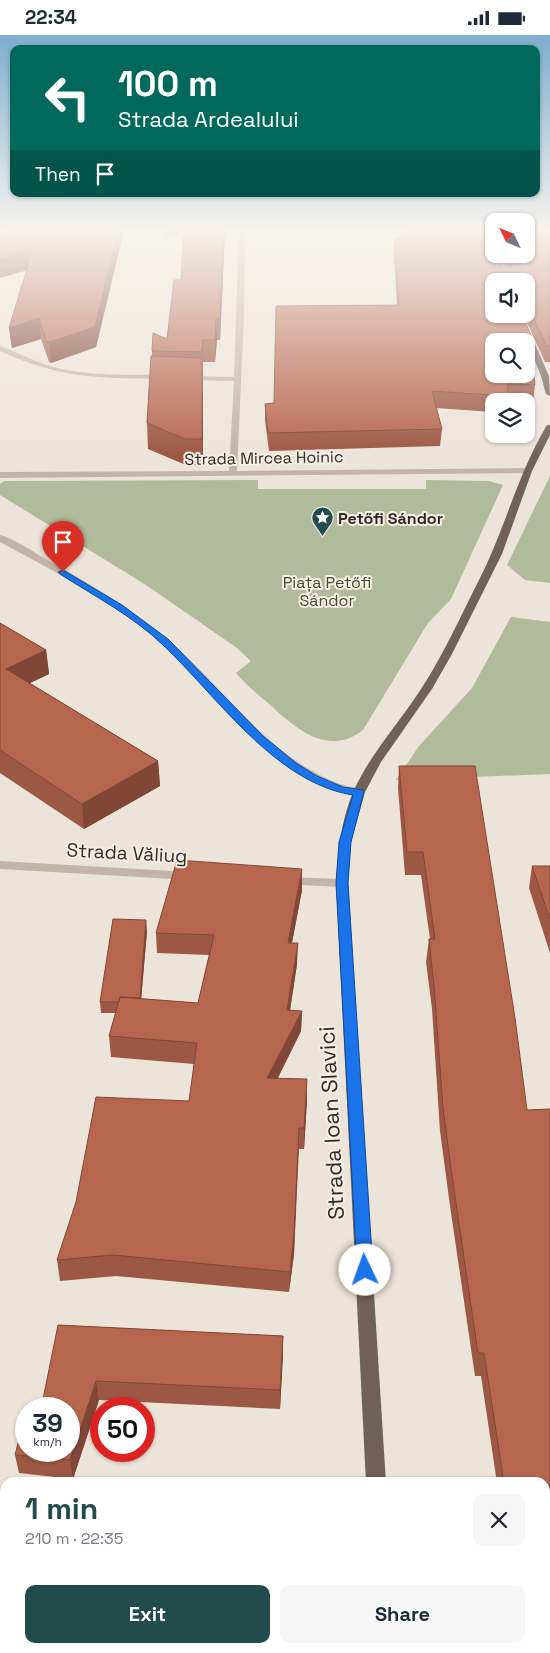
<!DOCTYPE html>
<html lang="en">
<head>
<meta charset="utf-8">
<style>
  :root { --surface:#fff; --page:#f6f6f7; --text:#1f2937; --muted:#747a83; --accent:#214b4d }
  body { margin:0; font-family:"Space Grotesk",sans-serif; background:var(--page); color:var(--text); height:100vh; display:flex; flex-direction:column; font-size:19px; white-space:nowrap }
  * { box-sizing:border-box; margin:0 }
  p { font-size:16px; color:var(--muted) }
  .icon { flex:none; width:28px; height:28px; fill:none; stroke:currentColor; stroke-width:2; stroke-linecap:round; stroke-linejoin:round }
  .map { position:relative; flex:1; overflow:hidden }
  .side { position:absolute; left:0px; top:1442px; width:550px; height:176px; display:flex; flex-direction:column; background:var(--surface); border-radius:15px 15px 0 0; box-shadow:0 1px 4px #0004 }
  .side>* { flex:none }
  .top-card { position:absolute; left:10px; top:10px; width:530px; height:152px; border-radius:10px; box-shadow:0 1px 4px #0004; background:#00695c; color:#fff; overflow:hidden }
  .needle { width:32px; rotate:313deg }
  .fabs { position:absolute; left:485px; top:178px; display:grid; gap:10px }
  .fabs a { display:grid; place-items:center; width:50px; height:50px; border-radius:10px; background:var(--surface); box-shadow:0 1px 4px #0004; font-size:25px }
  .speed { position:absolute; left:15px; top:1362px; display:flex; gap:10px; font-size:25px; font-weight:700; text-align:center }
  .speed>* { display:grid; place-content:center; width:65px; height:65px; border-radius:50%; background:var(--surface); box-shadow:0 1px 4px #0004; line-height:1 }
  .speed small { font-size:12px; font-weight:400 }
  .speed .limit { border:8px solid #d22; background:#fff; color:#111 }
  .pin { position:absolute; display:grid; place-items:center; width:42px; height:42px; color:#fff; margin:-51px -21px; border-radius:50% 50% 50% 0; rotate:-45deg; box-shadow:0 0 5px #0007 }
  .pin .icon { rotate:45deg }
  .me { position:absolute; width:55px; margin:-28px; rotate:357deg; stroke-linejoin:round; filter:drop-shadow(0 0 4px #0008) }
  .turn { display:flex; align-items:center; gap:18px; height:105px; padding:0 25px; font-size:22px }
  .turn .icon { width:65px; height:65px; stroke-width:2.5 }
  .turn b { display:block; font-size:35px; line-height:42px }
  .then { display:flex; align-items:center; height:48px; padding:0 25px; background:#0003; gap:10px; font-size:19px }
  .round { display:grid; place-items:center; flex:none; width:52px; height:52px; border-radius:10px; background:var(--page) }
  .head { display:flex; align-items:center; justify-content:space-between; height:85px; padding:0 25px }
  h1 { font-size:30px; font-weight:800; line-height:38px; color:var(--accent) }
  .cta { display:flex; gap:10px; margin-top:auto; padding:10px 25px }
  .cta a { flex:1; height:58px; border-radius:10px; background:var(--accent); color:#fff; font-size:20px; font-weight:800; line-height:58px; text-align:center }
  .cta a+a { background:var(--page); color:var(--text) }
  .status { display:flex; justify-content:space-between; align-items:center; height:35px; padding:0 25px; background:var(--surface); direction:ltr }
  .status svg { height:14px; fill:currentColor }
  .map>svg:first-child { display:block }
  .green { fill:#b1ba9b }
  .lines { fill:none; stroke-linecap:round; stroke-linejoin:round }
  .minor { fill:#c4b4a7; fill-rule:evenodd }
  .major { fill:#726159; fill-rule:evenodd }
  .wall { fill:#9d5843 }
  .shaded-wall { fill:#804737 }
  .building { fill:#b7664e; stroke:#804737; fill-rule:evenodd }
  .route { fill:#1a73e8; stroke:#114b97 }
  .labels { text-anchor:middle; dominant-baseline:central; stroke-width:4; stroke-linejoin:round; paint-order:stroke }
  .far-street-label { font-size:16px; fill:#312a26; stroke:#f6eee5 }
  .far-poi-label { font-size:16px; font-weight:bold; fill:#312a26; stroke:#f6eee5; text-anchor:start }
  .far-park-label { font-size:16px; fill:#424c2d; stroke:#f6eee5 }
  .street-label { font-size:19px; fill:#312a26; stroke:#f6eee5 }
  .near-street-label { font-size:22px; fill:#312a26; stroke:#f6eee5 }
</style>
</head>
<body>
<div class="status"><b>22:34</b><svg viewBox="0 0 49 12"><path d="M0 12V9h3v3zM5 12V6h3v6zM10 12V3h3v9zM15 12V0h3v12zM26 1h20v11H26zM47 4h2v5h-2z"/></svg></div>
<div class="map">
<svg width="550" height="1618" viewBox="0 0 550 1618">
  <rect width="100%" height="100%" fill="#ede4d9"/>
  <path class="green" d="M 550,441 L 550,548 L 525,545 L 507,530 Z
    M 258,445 L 258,454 L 426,454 L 426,445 L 489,446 L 503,450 L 451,564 L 428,588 L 363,695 C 327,723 294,692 267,667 C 256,658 245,649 236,638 L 251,626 L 237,613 L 146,550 L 0,460 L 0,449 L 4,446 Z
    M 511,582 L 550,587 L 550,739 L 396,745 L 419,711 L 472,653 Z"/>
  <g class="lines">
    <path class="minor" d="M 239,196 L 245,196 L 244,281 L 237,436 L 528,433 L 531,434 L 531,438 L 0,443 L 0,437 L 229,436 L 234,346 L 188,345 L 184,343 L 188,341 L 234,342 Z
      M 0,311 C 18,317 35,327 54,332 C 90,342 128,339 165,340 L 169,342 L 165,344 C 100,343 61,344 0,316 Z
      M 0,500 C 15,504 30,515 44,523 C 96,552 147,583 190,625 C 235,669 272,719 330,745 C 340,750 352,752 363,754 L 365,757 L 363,760 L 359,761 C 347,758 334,756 322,751 C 254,721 215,656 161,608 C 113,566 55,537 0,507 Z
      M 0,826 L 190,837 L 196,841 L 190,845 L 0,834 Z
      M 285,842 L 342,844 L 348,848 L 342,852 L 280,849 L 279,846 Z"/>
    <path class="major" d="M 516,279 L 522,279 L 549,341 L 550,361 L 546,359 L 541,341 Z
      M 547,390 L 550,390 L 550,400 L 532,436 L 502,519 L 452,619 L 432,654 L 381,727 L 365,757 L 351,807 L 348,848 L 386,1448 L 366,1448 L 336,848 C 338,817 341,784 354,755 C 371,718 399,688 421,654 C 444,619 461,580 480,543 C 505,494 518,438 547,390 Z
      M 375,1614 L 395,1614 L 397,1618 L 375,1618 Z"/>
  </g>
  <path class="wall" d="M 0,196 L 122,196 L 123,199 L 96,312 L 51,328 L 49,327 L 41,304 L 12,313 L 9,293 L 27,235 Z
    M 165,196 L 225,196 L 220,305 L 217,305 L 215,327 L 203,327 L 203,430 L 186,430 L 148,414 L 147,388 L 152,321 L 152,316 L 167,304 L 181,245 L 184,197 L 165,202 Z
    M 363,196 L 489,196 L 503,232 L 505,232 L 501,219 L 526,219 L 550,196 L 550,327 L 545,327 L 523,279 L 526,279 L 526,246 L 494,246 L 535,311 L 533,327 L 532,327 L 535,350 L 533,367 L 506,366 L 494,366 L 494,377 L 436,373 L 442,394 L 440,411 L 269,416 L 265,385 L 265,369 L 274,368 L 397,270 L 394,221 L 394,206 L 402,199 L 363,198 Z
    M 0,588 L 46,615 L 49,639 L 30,648 L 158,726 L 160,751 L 84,794 L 0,738 Z
    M 399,731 L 527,1075 L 550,1074 L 550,1473 L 545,1473 L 545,1448 L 497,1448 L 481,1341 L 475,1341 L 450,1171 L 440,1096 L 432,974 L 426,927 L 429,904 L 430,904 L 421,840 L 405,840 L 398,753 Z
    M 532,831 L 550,831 L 550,918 L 529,853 Z
    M 302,855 L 292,908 L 297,929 L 290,975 L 302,976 L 301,996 L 278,1043 L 307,1065 L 304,1114 L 299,1114 L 294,1219 L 289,1257 L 116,1241 L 60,1246 L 57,1225 L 189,1066 L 194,1029 L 111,1022 L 109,1001 L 116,978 L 101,978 L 100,967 L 147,896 L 141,964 L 198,968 L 209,920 L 157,918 L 156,898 Z
    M 58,1290 L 283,1301 L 283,1320 L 280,1374 L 99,1365 L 73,1444 L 19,1438 L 15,1420 L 69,1416 Z
    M 490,1614 L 545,1614 L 550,1618 L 490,1618 Z"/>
  <path class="shaded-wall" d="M 7,196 L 75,196 L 0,216 L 0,198 Z
    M 118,196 L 122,196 L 123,199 L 96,312 L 51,328 L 49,307 Z
    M 165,196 L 186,196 L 165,202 Z
    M 223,196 L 225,196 L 220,305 L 220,284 Z
    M 33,214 L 35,233 L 0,243 L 0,224 Z
    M 39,283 L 41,304 L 12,313 L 9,293 Z
    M 216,284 L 217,305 L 215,327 L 215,305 Z
    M 202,323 L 203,347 L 203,430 L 202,404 Z
    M 46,615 L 49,639 L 9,658 L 6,634 Z
    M 158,726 L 160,751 L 84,794 L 82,769 Z
    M 302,834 L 302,855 L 288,928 L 288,908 Z
    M 146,885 L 147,896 L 140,978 L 139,967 Z
    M 298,908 L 297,929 L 287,995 L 287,975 Z
    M 302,976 L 301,996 L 267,1064 L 267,1043 Z
    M 307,1044 L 307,1065 L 304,1114 L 304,1093 Z
    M 299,1093 L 294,1219 L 289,1257 L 290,1237 Z
    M 283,1301 L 283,1320 L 280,1374 L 280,1355 Z
    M 96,1346 L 99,1365 L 73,1444 L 70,1425 Z"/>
  <path class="building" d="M 33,196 L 118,196 L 95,292 L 49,307 L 47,307 L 39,283 L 9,293 L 33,214 L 0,224 L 0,205 Z
    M 184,196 L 223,196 L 220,284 L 216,284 L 215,305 L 203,305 L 202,317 L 152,316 L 153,298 L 167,304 L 174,245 L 181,245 Z
    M 405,196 L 489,196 L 491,200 L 494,202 L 494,219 L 499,219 L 503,232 L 512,232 L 507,219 L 526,219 L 526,196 L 550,196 L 550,311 L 547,311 L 526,268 L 526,246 L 494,246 L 494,279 L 522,279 L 535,311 L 530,311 L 535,350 L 508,349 L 507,361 L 432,356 L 442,394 L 268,398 L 265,369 L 274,368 L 276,271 L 399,270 L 394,206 ZM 494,306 L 526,306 L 526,339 L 494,339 Z
    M 151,321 L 202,323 L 202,404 L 185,404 L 147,388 Z
    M 0,588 L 46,615 L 6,634 L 158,726 L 82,769 L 0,715 Z
    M 399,731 L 475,731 L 515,983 L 527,1075 L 550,1074 L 550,1451 L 545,1451 L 545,1448 L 504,1448 L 484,1318 L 478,1318 L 453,1148 L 443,1073 L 434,951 L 429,904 L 435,904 L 423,817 L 407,817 Z
    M 177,825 L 302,834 L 288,908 L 298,908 L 287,975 L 302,976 L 267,1043 L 307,1044 L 304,1093 L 299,1093 L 294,1198 L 290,1237 L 113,1220 L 57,1225 L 76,1167 L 96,1062 L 189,1066 L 197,1008 L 109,1001 L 120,962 L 198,968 L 214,900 L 156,898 Z
    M 532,831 L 550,831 L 550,884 Z
    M 113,884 L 146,885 L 140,963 L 120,962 L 119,967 L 100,967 Z
    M 58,1290 L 283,1301 L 280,1355 L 96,1346 L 70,1425 L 15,1420 L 23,1389 L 26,1390 L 26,1416 L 69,1416 L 69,1374 L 41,1374 Z
    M 0,1562 L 5,1562 L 5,1614 L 325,1614 L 325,1618 L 0,1618 Z
    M 545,1569 L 550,1569 L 550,1618 L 498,1618 L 498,1614 L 545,1614 Z"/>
  <linearGradient id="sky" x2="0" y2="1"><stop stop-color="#7daece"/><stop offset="0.46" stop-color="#f7f3ee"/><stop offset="1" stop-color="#f7f3ee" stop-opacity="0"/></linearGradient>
  <rect width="550" height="422" fill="url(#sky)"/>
  <path class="route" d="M 63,535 L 122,570 L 168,604 L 263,701 L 296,728 L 317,741 L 343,752 L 363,755 L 364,757 L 351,807 L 348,848 L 373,1235 L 370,1240 L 365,1242 L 359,1240 L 357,1235 L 336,848 L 339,807 L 353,760 C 275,748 217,661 163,610 C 133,581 94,561 60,539 L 58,537 Z"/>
  <defs>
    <symbol id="sight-pin" viewBox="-11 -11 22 30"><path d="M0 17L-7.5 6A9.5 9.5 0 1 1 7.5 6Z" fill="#214b4d" stroke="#f6eee5"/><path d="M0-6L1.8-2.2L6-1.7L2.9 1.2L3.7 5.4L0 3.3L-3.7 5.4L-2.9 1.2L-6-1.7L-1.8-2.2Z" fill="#fff"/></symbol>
  </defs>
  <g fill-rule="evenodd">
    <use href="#sight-pin" x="310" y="470" width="25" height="34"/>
  </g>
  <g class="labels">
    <g class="far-street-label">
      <text transform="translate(264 423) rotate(-1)">Strada Mircea Hoinic</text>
    </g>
    <g class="far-poi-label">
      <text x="338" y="483">Petőfi Sándor</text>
    </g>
    <g class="far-park-label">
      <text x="327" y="547">Piața Petőfi<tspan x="327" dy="18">Sándor</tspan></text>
    </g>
    <g class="street-label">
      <text transform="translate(127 818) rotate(3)">Strada Văliug</text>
    </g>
    <g class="near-street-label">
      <text transform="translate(331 1088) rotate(-93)">Strada Ioan Slavici</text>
    </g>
  </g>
</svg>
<div class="fabs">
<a><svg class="needle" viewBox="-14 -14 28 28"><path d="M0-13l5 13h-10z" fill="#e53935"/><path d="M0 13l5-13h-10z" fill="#747a83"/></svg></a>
<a><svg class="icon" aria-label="sound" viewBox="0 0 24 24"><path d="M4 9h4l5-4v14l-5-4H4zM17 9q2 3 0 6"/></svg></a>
<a><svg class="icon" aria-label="search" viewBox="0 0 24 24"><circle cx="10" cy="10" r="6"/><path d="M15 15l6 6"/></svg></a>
<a><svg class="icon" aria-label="layers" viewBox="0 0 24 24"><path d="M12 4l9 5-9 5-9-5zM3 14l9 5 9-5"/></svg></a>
</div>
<div class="speed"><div>39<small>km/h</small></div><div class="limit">50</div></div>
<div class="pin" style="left:63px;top:537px;background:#d93025"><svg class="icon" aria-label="arrive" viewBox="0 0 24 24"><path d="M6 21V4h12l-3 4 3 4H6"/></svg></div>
<svg class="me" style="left:365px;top:1235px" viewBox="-20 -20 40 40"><circle r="19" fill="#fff"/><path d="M0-13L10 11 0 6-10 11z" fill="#1a73e8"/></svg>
<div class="top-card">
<div class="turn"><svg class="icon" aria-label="left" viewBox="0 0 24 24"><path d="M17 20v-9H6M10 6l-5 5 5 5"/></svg><div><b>100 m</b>Strada Ardealului</div></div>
<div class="then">Then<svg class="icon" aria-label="arrive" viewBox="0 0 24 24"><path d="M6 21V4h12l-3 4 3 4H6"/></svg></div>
</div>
<section class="side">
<div class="head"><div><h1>1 min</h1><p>210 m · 22:35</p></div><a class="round"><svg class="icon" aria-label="close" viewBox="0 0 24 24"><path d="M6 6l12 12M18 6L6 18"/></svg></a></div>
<div class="cta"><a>Exit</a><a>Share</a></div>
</section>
</div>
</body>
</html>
